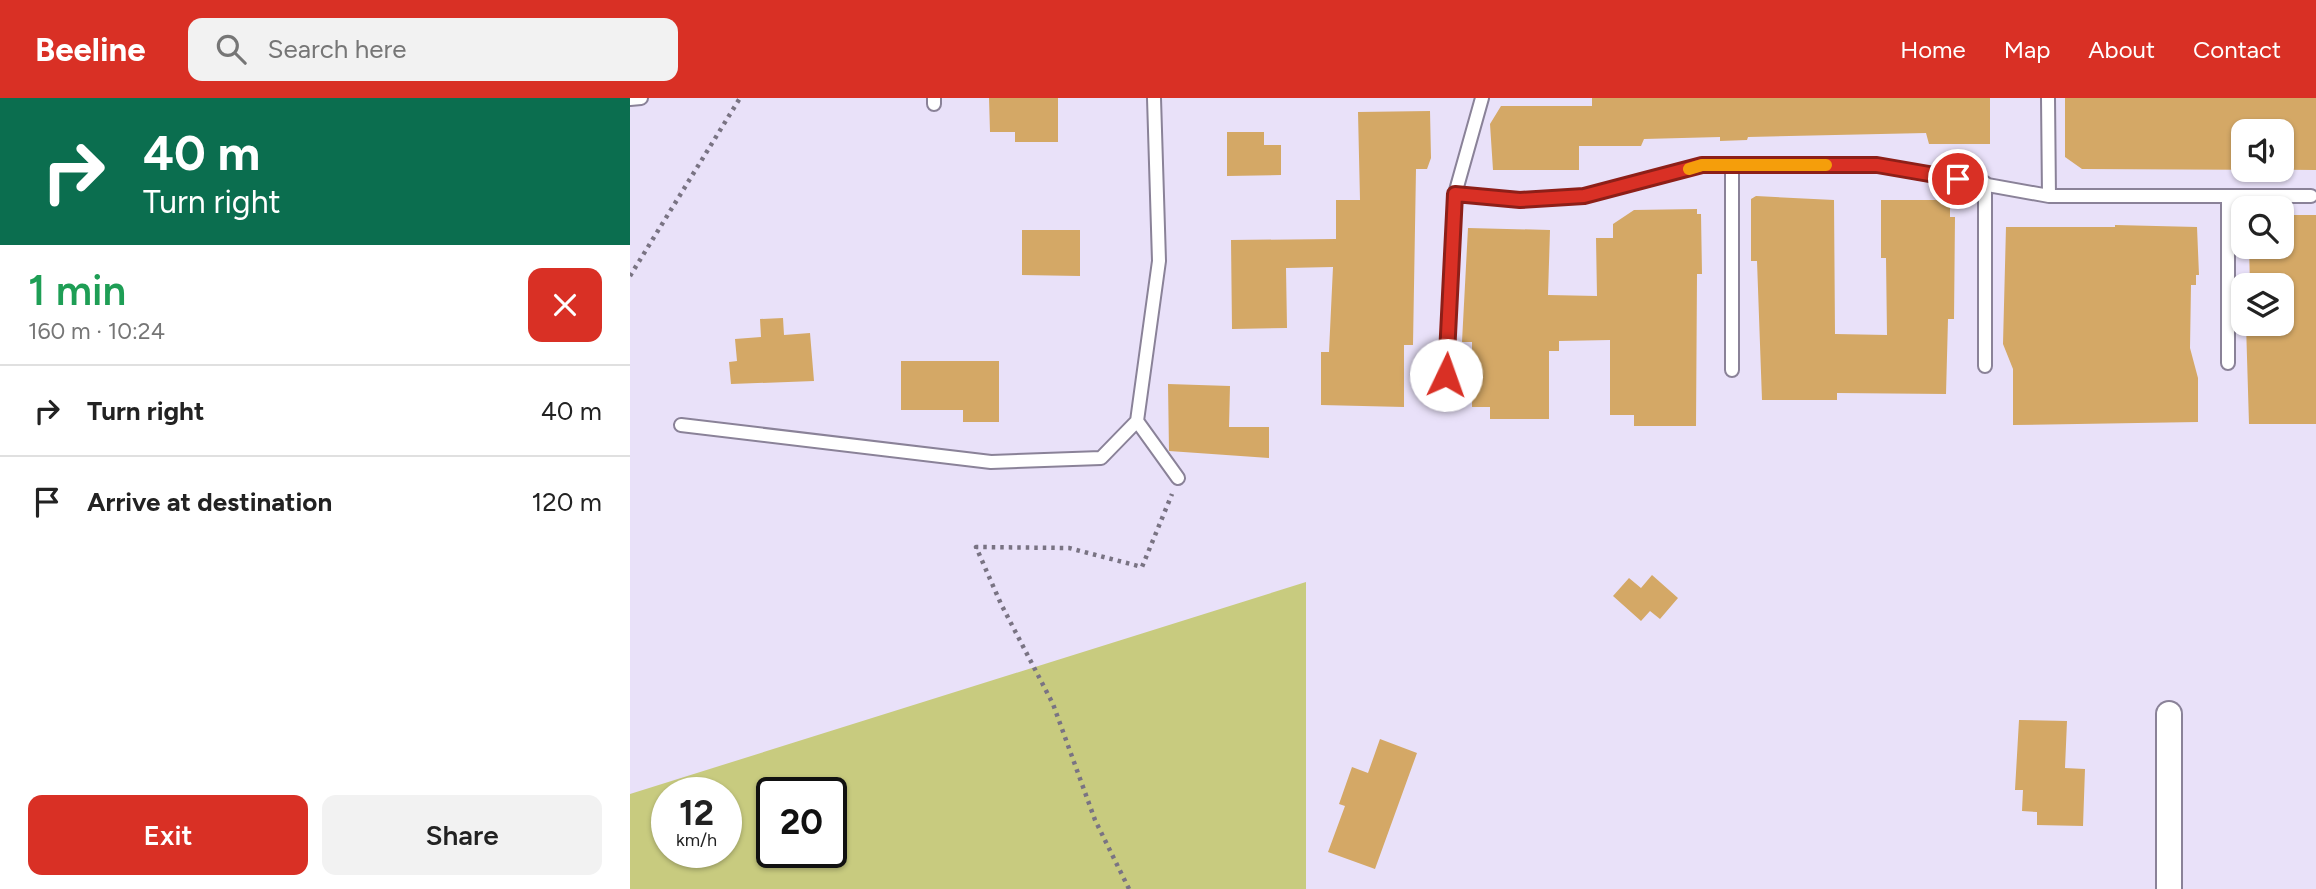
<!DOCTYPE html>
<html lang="en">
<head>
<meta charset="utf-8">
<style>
  :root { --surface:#fff; --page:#f2f2f2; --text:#222; --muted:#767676; --line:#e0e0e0; --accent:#d93025 }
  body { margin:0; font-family:Figtree,sans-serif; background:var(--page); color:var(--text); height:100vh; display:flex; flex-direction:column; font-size:26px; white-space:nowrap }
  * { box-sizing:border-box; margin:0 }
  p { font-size:23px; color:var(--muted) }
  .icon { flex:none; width:38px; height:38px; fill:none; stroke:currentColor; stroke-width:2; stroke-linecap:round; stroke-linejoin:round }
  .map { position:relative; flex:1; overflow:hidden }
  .side { display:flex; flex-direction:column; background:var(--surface); width:630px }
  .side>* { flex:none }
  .banner { background:#0b6e4f; color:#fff; overflow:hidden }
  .fabs { position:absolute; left:1601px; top:21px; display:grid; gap:14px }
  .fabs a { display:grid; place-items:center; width:63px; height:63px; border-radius:14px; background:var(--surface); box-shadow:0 2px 5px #0004; font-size:35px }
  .speed { position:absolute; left:21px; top:679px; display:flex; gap:14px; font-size:35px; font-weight:700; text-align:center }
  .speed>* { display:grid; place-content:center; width:91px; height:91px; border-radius:50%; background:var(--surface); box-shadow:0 2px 5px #0004; line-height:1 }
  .speed small { font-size:18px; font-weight:400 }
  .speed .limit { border:4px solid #111; border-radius:10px; background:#fff; color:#111 }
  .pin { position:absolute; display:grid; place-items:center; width:60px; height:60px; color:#fff; margin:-30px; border:4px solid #fff; border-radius:50%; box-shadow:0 2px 7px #0007 }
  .me { position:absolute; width:77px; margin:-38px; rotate:3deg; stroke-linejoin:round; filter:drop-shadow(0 0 5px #0008) }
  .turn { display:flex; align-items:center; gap:24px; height:147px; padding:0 28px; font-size:32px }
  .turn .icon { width:91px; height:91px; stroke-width:2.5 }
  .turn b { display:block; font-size:49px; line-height:60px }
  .round { display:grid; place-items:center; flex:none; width:74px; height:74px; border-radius:14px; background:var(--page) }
  .headline { display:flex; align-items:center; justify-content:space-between; height:119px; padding:0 28px }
  h1 { font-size:42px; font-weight:600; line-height:52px; color:#1e9e55 }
  .cta { display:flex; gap:14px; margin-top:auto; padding:14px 28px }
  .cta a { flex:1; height:80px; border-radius:14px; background:var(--accent); color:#fff; font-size:28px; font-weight:600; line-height:80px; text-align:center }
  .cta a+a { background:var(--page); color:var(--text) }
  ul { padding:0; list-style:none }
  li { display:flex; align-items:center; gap:21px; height:91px; padding:0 28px; border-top:2px solid var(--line) }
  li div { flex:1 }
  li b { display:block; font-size:26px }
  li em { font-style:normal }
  header { display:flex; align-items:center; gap:42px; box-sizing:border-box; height:98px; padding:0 35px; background:var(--accent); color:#fff }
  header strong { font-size:33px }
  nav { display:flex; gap:38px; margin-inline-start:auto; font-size:24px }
  .search { width:490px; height:63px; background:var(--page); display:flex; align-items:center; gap:18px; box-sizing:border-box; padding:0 24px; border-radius:14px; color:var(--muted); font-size:26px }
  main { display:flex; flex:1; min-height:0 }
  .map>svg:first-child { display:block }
  .green { fill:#c8cb7f; fill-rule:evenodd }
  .building { fill:#d4a866; fill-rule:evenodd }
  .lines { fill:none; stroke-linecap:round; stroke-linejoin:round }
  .service-casing { stroke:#8a8298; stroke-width:16 }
  .minor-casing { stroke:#8a8298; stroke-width:28 }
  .path { stroke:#797383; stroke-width:4.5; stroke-dasharray:3.5 5; stroke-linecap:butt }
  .service { stroke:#fff; stroke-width:12 }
  .minor { stroke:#fff; stroke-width:24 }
  .route-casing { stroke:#8d1f18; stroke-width:18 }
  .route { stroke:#d93025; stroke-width:12 }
  .slow { stroke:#f59e0b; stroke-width:12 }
</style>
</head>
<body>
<header>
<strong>Beeline</strong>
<div class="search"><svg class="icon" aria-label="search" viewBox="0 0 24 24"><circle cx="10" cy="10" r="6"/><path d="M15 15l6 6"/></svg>Search here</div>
<nav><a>Home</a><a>Map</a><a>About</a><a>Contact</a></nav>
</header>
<main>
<section class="side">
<div class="banner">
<div class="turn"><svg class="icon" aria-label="right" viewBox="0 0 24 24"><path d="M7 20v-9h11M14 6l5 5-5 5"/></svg><div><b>40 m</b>Turn right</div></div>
</div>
<div class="headline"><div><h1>1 min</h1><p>160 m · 10:24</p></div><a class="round" style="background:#d93025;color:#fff"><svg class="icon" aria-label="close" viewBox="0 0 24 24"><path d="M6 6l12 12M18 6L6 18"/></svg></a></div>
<ul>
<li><svg class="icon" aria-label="right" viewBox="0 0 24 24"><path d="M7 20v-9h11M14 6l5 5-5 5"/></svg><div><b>Turn right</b></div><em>40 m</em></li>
<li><svg class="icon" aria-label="arrive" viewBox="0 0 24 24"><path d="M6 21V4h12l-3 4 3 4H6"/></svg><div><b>Arrive at destination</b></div><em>120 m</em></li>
</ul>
<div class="cta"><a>Exit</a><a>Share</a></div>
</section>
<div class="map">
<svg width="1686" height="791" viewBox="0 0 1686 791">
  <rect width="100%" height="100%" fill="#e9e1f9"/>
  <path class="green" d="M 676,484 L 676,791 L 0,791 L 0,696 ZM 37,695 L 96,695 L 96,754 L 37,754 ZM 142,695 L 201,695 L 201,754 L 142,754 Z"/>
  <path class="building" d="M 359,0 L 428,0 L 428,44 L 385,44 L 385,34 L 360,34 Z
    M 962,0 L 1360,0 L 1360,46 L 1299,46 L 1296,35 L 1118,39 L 1117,42 L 1090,43 L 1090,39 L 1014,41 L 1011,48 L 949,48 L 949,72 L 863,72 L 860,26 L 871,8 L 962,8 Z
    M 1435,0 L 1686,0 L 1686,72 L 1452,71 L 1435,59 ZM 1614,33 L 1652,33 L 1652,72 L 1614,72 Z
    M 800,13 L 801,60 L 797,71 L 786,71 L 783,247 L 774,247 L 774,309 L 691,307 L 691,254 L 699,254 L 703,169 L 656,170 L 657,230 L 602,231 L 601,142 L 706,141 L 706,102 L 730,102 L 728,14 Z
    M 597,34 L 634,34 L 634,47 L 651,47 L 651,77 L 597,78 Z
    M 1126,98 L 1204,102 L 1205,236 L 1257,237 L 1256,160 L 1251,160 L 1251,102 L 1320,102 L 1320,119 L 1325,119 L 1324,221 L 1318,221 L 1316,296 L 1207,295 L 1207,302 L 1132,302 L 1127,163 L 1121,163 L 1121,101 Z
    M 1067,111 L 1067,116 L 1071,116 L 1072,176 L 1067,176 L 1066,328 L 1004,328 L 1004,317 L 980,317 L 980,242 L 929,243 L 929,253 L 919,253 L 919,321 L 860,321 L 860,309 L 842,309 L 842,244 L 832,244 L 838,130 L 920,132 L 918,197 L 967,198 L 966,140 L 983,140 L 983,126 L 1004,112 Z
    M 1660,117 L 1686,117 L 1686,326 L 1619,326 L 1616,226 L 1652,226 L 1652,187 L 1620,187 L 1619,149 L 1652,149 L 1652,122 L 1660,122 Z
    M 1485,127 L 1567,129 L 1569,177 L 1566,177 L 1566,187 L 1561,187 L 1560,250 L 1568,280 L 1568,324 L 1383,327 L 1383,271 L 1373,246 L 1376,129 L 1485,129 Z
    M 392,132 L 450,132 L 450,178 L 392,177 Z
    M 153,220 L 154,237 L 180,235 L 184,283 L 101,286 L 99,264 L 107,263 L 105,241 L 131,239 L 130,221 Z
    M 271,263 L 369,263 L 369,324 L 333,324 L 333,312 L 271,312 Z
    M 538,286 L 600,288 L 599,329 L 639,329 L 639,360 L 539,353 Z
    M 1022,477 L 1048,500 L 1030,521 L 1020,513 L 1011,523 L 983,498 L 999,480 L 1011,490 Z
    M 1389,622 L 1437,623 L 1435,670 L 1455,671 L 1453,728 L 1407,727 L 1407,714 L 1392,713 L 1393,692 L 1385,692 Z
    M 750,641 L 787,655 L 745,771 L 698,754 L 715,708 L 709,706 L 722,669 L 738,675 Z"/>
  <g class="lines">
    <defs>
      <path id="service" d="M 524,0 L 529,163 L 507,323 L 548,380
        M 1418,0 L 1419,98
        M 0,1 L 11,0
        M 304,6 L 304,0
        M 1102,67 L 1102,272
        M 1355,85 L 1355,268
        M 825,96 L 890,102 L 954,98 L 1071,67 L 1247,67 L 1419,98 L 1681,98
        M 1598,98 L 1598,265
        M 816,277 L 825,96 L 852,0
        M 51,327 L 361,364 L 471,360 L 507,323"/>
      <path id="minor" d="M 1539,616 L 1539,791"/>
    </defs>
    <use href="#service" class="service-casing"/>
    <use href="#minor" class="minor-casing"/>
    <path class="path" d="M 0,178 L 110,0
      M 499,791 L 465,722 L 423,606 L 371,506 L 346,449 L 439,450 L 512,469 L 542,396"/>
    <use href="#service" class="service"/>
    <use href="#minor" class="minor"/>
  </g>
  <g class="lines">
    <defs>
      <path id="route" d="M 816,277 L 825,96 L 890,102 L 954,98 L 1072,67 L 1247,67 L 1328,81"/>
    </defs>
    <use href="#route" class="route-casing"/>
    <use href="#route" class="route"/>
    <path class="slow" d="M 1059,71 L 1072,67 L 1196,67"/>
  </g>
</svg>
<div class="fabs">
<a><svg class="icon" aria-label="sound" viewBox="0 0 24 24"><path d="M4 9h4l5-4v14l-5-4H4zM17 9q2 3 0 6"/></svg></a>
<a><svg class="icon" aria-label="search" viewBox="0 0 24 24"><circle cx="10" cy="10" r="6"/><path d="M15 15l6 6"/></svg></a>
<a><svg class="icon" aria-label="layers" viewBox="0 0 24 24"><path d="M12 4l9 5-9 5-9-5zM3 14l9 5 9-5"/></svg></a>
</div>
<div class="speed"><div>12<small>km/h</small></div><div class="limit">20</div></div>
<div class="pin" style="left:1328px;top:81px;background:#d93025"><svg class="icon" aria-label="arrive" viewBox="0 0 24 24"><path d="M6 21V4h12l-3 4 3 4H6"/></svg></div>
<svg class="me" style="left:816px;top:277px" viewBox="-20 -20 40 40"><circle r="19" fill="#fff"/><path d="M0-13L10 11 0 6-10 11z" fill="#d93025"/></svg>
</div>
</main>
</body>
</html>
